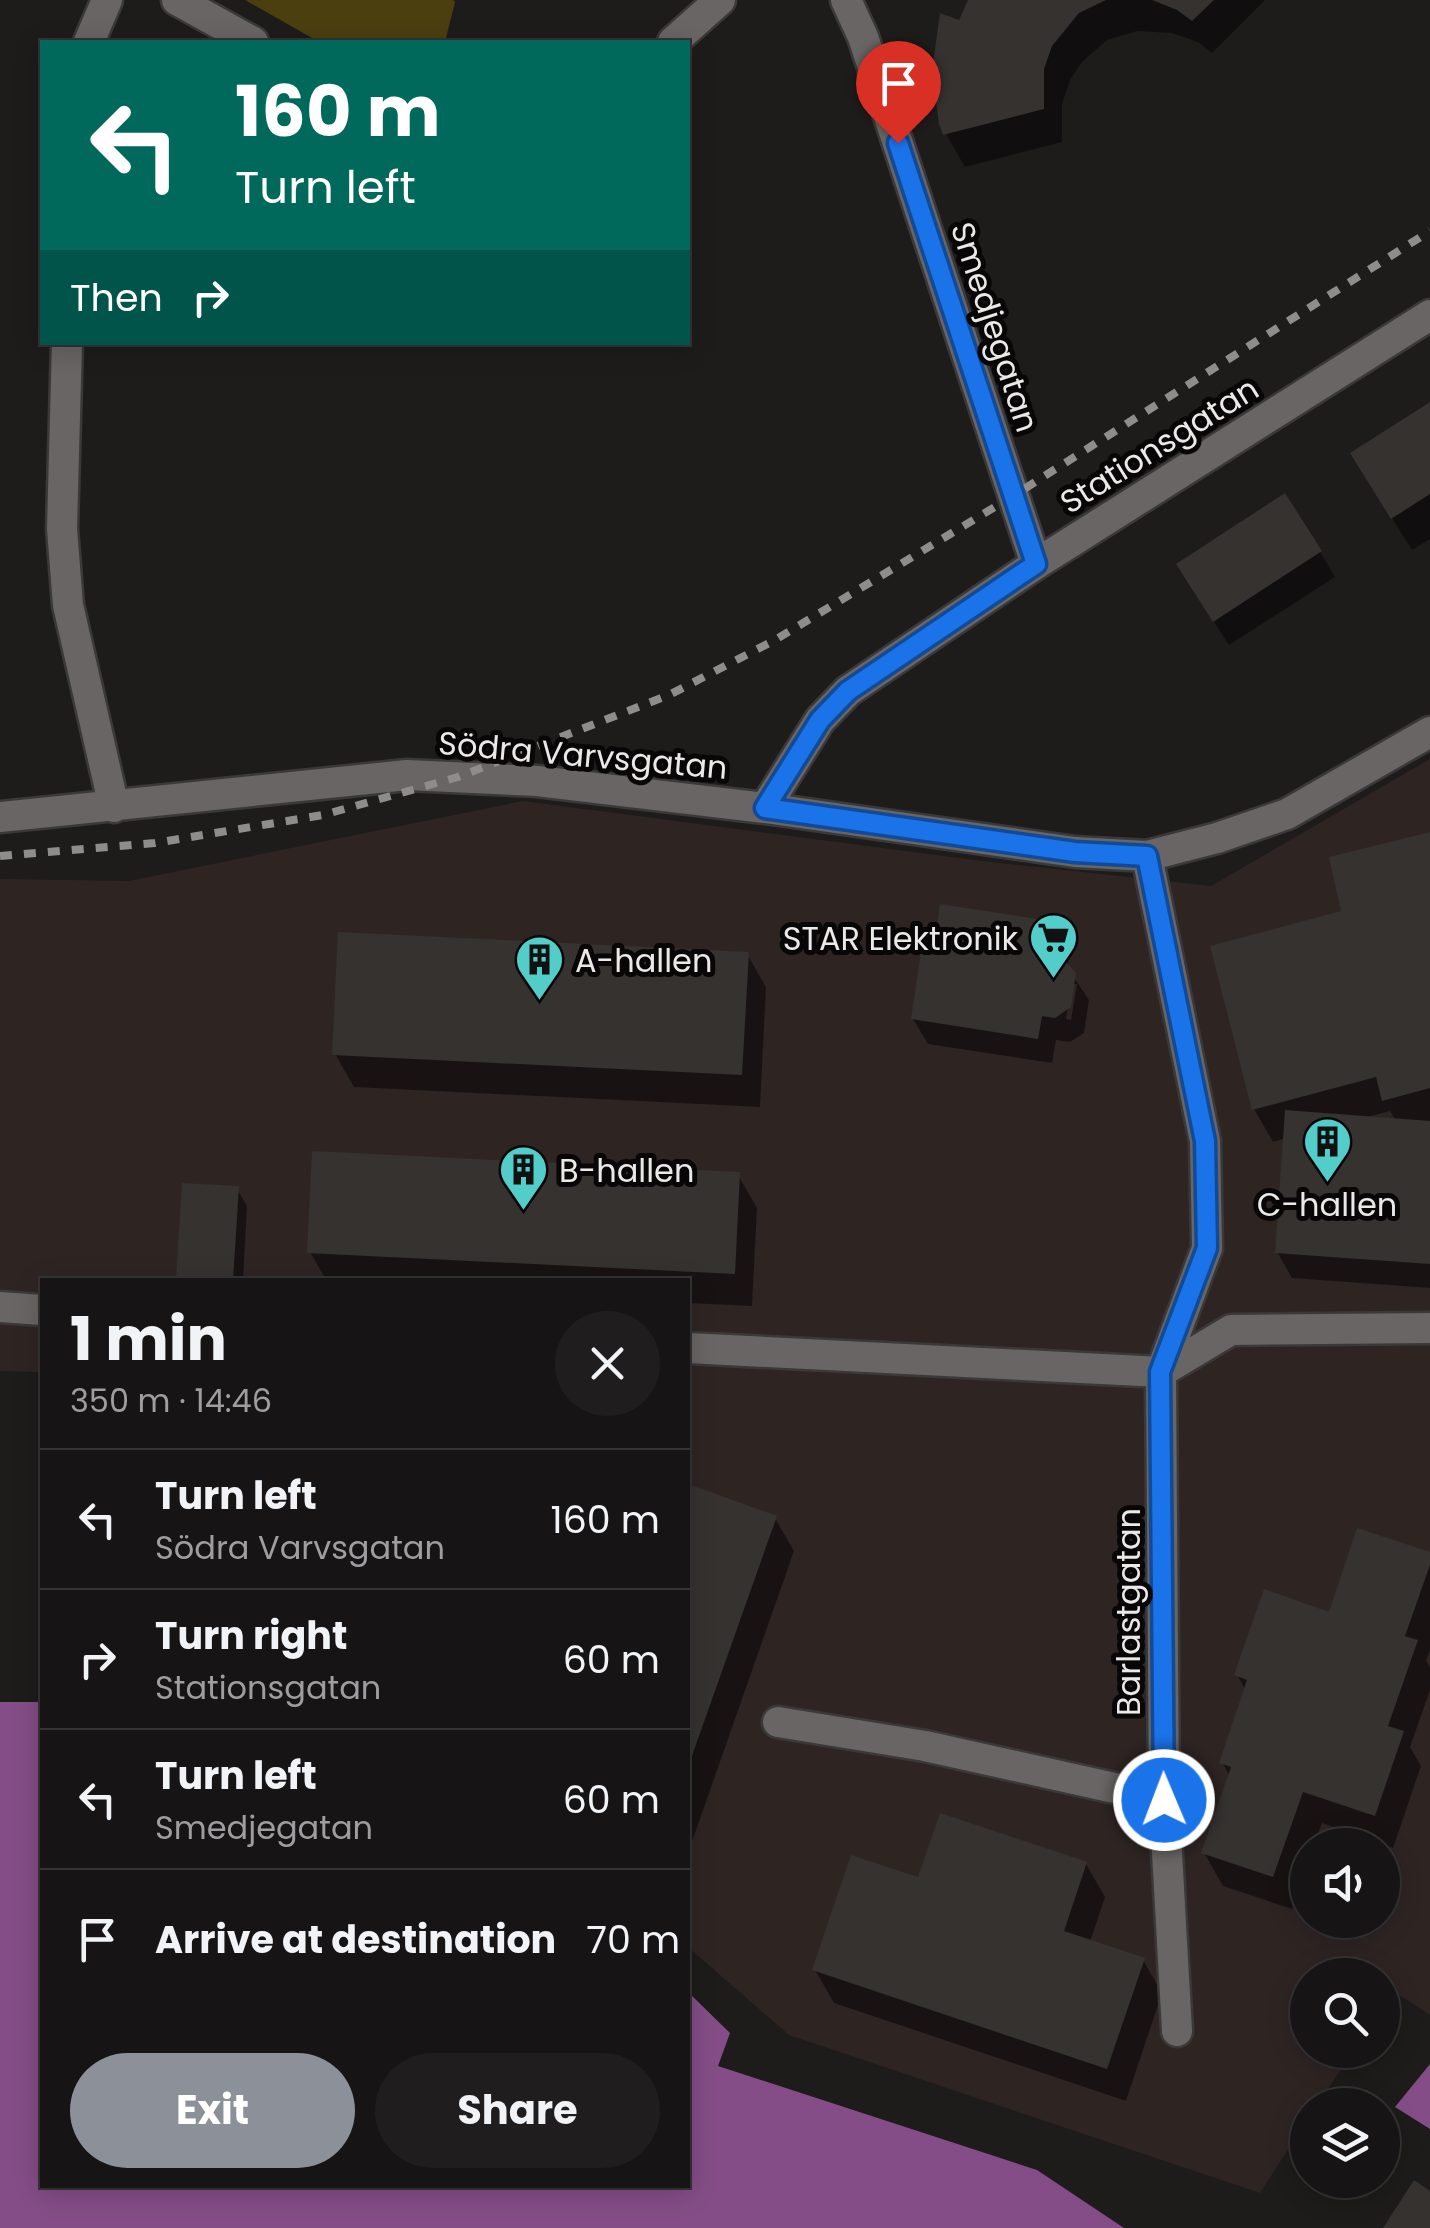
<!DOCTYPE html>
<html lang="en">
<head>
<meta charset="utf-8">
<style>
  :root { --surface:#161414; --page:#1f1d1d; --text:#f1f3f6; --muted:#9e9ea0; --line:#353334; --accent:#8c9099 }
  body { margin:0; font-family:Poppins,sans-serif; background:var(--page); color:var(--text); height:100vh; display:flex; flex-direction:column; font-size:38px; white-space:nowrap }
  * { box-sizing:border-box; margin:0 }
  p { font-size:32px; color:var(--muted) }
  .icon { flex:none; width:55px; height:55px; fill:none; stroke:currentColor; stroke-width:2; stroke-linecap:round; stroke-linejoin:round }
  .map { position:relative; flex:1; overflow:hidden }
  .details { position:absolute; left:40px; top:1278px; width:650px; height:910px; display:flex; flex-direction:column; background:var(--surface); border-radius:0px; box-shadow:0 5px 25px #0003,0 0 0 2px var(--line) }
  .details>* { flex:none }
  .hud { position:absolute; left:40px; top:40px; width:650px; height:305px; border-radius:0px; box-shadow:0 5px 25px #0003,0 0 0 2px var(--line); background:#00695c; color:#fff; overflow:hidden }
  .controls { position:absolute; left:1290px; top:1828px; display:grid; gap:20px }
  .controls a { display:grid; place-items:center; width:110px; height:110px; border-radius:50%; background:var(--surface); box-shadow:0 5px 25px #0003,0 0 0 2px var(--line); font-size:50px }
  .pin { position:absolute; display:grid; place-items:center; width:85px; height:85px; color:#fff; margin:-102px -42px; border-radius:50% 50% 50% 0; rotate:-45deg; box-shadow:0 0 10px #0007 }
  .pin .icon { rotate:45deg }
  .me { position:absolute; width:110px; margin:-55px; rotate:359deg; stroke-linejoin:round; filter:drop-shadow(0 0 8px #0008) }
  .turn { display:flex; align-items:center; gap:35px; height:210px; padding:0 30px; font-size:45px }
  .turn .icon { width:130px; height:130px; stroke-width:2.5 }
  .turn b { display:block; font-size:70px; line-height:85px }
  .then { display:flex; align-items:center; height:95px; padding:0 30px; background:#0003; gap:20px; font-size:38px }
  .round { display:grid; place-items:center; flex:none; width:105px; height:105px; border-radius:52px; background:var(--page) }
  .headline { display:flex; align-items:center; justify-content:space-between; height:170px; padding:0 30px }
  h1 { font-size:60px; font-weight:700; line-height:75px }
  .action { display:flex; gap:20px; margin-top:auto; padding:20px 30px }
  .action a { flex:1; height:115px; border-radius:60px; background:var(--accent); color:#fff; font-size:40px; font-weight:700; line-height:115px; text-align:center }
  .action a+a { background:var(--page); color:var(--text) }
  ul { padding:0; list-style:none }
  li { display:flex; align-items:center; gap:30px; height:140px; padding:0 30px; border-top:2px solid var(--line) }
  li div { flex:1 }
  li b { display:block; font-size:38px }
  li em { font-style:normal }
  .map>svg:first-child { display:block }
  .built { fill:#2e2523; fill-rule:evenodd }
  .forest { fill:#4b3f10 }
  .water { fill:#844d87 }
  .shadow { fill:#0007; fill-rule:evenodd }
  .building { fill:#353230 }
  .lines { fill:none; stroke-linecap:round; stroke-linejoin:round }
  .minor-casing { stroke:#3a3838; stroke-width:35 }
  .minor { stroke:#696564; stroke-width:30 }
  .rail { stroke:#8f8c8c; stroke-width:8; stroke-dasharray:12 12; stroke-linecap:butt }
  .route-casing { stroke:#114b97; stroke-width:25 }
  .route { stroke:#1a73e8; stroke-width:18 }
  .labels { text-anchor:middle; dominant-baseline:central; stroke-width:10; stroke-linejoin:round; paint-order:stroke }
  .street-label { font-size:32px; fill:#ebe8e8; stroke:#080606 }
  .poi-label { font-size:32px; fill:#ebe8e8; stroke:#080606; text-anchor:start }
</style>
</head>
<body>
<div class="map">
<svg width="1430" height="2228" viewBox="0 0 1430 2228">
  <rect width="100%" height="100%" fill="#1e1b1b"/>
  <path class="built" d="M 1430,759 L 1430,2015 L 1393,1991 L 1383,2006 L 1382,1975 L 1308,1975 L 1308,2050 L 1354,2050 L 1317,2105 L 1308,2105 L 1307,2120 L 1260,2193 L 789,2035 L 688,1947 L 688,1280 L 42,1280 L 42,1379 L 40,1372 L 0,1371 L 0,879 L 129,881 L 523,801 L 982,861 L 1211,886 ZM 1308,1845 L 1382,1845 L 1382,1920 L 1308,1920 Z"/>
  <path class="forest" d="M 245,0 L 453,0 L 455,2 L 445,42 L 319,42 Z"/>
  <path class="water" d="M 0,1702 L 42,1702 L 42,2185 L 688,2185 L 688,1992 L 730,2033 L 718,2066 L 1037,2170 L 1124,2228 L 0,2228 Z
    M 1430,2064 L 1430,2129 L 1395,2107 Z"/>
  <path class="shadow" d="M 971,0 L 1265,0 L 1212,53 L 1198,42 L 1172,33 L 1137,31 L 1107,40 L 1082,62 L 1070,80 L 1062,104 L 1062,142 L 965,167 L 946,134 L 960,23 Z
    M 1430,405 L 1430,539 L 1412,550 L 1372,486 Z
    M 1320,552 L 1335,577 L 1229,645 L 1193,590 Z
    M 1430,835 L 1430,1288 L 1292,1278 L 1277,1252 L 1286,1138 L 1273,1142 L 1254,1109 L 1344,913 ZM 1390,1111 L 1396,1121 L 1364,1118 Z
    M 1056,924 L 1070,949 L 1067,967 L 1089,1000 L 1084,1033 L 1070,1042 L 1056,1040 L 1052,1063 L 928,1044 L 913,1019 ZM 1072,984 L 1077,984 L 1071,1020 L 1066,1019 Z
    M 747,954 L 766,987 L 760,1107 L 354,1087 L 335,1054 Z
    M 738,1175 L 757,1208 L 752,1306 L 688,1303 L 688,1280 L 326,1280 L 310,1252 Z
    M 237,1189 L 247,1206 L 243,1280 L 179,1280 Z
    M 688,1487 L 775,1518 L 794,1551 L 688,1853 Z
    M 1430,1555 L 1430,1650 L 1426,1661 L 1430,1667 L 1430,1690 L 1410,1747 L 1421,1766 L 1393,1848 L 1322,1823 L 1314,1845 L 1308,1845 L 1308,1864 L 1292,1909 L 1223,1886 L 1204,1853 L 1230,1777 L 1222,1762 L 1246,1691 L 1237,1675 Z
    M 1086,1864 L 1105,1897 L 1090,1942 L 1143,1960 L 1162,1993 L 1126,2101 L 834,2003 L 815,1970 L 919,1880 Z"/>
  <path class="building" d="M 968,0 L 1106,0 L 1079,13 L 1052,46 L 1044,69 L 1044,109 L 943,135 L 939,124 L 932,71 L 940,13 L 959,20 Z
    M 1152,0 L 1214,0 L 1192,21 L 1177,10 Z
    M 1430,402 L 1430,494 L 1391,519 L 1350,453 Z
    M 1285,493 L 1322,551 L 1213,622 L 1176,564 Z
    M 1430,832 L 1430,1088 L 1382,1101 L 1376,1077 L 1252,1110 L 1210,946 L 1341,911 L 1329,857 Z
    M 940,904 L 1057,922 L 1051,958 L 1064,960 L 1076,973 L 1071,1007 L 1055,1018 L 1042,1016 L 1038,1039 L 911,1019 L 924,932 L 936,934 Z
    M 338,932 L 749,952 L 742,1075 L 332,1055 Z
    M 1285,1110 L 1430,1121 L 1430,1264 L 1275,1253 Z
    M 312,1151 L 740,1172 L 735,1274 L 307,1253 Z
    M 182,1183 L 239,1186 L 233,1280 L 176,1280 Z
    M 688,1484 L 777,1516 L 688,1767 Z
    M 1357,1528 L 1430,1552 L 1430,1565 L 1405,1636 L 1418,1640 L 1388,1726 L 1404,1731 L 1375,1816 L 1303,1792 L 1273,1877 L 1201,1853 L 1231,1767 L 1219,1763 L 1247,1680 L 1234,1675 L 1264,1589 L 1329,1612 Z
    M 940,1813 L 1087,1862 L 1064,1931 L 1145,1958 L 1107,2069 L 812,1970 L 851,1855 L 918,1877 Z
    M 1414,2180 L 1430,2191 L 1430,2228 L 1383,2228 Z"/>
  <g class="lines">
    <defs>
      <path id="minor" d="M 177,0 L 253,42
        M 846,0 L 863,37 L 1036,564
        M 89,42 L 107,0
        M 673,42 L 720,0
        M 67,342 L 62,529 L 68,605 L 114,807
        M 765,808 L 820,720 L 848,691 L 1036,564 L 1430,315
        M 0,817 L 407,775 L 537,781 L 765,808 L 1075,852 L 1147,856 L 1217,838 L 1287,814 L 1430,732
        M 1147,856 L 1205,1141 L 1207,1248 L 1161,1372 L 1164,1799 L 1177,2031
        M 0,1307 L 42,1310
        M 688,1348 L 1161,1372 L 1231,1330 L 1430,1328
        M 778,1722 L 925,1746 L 1164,1799"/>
    </defs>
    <use href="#minor" class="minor-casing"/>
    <use href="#minor" class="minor"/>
    <path class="rail" d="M 0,856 L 155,843 L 323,815 L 458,777 L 669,695 L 775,640 L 1013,496 L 1430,231"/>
  </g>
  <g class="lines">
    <defs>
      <path id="route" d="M 898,143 L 1036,564 L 848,691 L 820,720 L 765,808 L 1075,852 L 1147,856 L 1205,1141 L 1207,1248 L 1160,1372 L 1164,1800"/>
    </defs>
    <use href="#route" class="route-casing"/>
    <use href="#route" class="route"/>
  </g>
  <defs>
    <symbol id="supermarket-pin" viewBox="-11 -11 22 30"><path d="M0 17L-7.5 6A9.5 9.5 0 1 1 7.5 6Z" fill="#53cdc9" stroke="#080606"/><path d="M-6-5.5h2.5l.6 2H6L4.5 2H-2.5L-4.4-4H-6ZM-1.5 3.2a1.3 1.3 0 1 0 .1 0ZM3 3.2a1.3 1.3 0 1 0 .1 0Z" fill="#111"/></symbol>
    <symbol id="building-pin" viewBox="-11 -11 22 30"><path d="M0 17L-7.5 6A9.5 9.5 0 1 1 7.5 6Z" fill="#53cdc9" stroke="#080606"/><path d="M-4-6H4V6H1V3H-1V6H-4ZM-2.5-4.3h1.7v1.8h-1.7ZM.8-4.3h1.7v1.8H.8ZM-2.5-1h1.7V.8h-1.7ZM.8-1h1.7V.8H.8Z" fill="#111"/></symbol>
  </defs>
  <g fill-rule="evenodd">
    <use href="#supermarket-pin" x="1026" y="910" width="55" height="75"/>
    <use href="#building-pin" x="512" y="932" width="55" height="75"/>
    <use href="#building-pin" x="1300" y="1114" width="55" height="75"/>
    <use href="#building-pin" x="496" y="1142" width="55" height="75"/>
  </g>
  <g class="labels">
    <g class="street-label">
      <text transform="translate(995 327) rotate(72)">Smedjegatan</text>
      <text transform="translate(1159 445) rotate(-32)">Stationsgatan</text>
      <text transform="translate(583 755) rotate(5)">Södra Varvsgatan</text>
      <text transform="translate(1128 1612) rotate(-90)">Barlastgatan</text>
    </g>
    <g class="poi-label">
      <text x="1018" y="938" text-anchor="end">STAR Elektronik</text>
      <text x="575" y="960">A-hallen</text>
      <text x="559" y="1170">B-hallen</text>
      <text x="1327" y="1204" text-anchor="middle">C-hallen</text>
    </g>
  </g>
</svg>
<div class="controls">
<a><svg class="icon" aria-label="sound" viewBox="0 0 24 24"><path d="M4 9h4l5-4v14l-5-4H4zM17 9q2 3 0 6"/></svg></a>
<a><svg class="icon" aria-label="search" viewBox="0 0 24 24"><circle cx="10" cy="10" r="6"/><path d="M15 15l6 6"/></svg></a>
<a><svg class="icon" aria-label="layers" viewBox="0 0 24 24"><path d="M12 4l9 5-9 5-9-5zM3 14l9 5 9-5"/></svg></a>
</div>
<div class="pin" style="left:898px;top:143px;background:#d93025"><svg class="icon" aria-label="arrive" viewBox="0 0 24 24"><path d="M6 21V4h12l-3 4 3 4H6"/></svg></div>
<svg class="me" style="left:1164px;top:1800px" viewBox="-20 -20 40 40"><circle r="17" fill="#1a73e8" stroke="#fff" stroke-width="3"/><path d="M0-11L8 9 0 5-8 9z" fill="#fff"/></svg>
<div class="hud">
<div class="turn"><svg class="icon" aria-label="left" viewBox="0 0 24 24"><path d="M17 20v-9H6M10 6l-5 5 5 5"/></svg><div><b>160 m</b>Turn left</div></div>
<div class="then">Then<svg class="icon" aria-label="right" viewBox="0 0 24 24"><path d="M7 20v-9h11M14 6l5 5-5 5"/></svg></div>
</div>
<section class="details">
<div class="headline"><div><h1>1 min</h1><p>350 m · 14:46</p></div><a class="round"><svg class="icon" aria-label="close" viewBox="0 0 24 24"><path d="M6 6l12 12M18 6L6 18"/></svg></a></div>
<ul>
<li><svg class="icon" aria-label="left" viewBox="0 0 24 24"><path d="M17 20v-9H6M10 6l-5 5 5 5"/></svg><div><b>Turn left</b><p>Södra Varvsgatan</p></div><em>160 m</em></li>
<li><svg class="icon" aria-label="right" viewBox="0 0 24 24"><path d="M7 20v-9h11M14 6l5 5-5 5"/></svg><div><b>Turn right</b><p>Stationsgatan</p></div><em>60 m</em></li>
<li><svg class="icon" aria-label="left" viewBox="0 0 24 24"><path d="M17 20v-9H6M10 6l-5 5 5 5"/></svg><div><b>Turn left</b><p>Smedjegatan</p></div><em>60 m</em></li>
<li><svg class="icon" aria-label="arrive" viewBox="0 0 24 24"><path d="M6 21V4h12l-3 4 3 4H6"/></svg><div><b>Arrive at destination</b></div><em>70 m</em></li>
</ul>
<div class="action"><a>Exit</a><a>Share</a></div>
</section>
</div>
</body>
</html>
